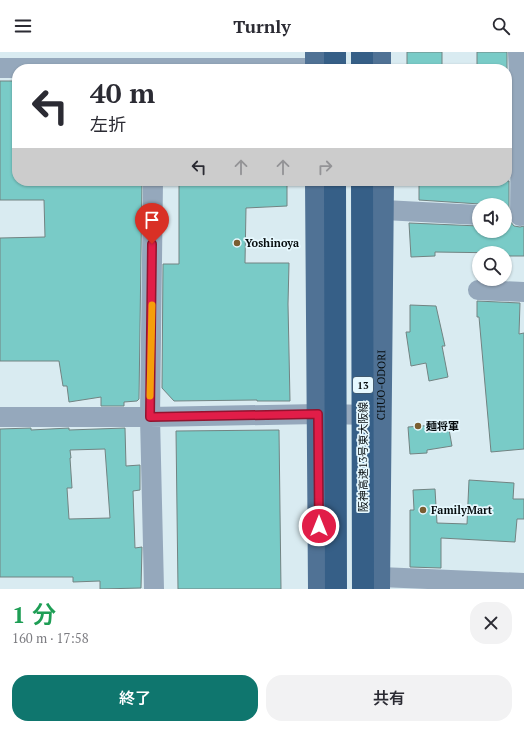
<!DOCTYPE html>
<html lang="ja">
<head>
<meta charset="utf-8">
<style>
  :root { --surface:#fff; --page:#f2f2f3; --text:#2b2b33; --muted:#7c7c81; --accent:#0f766e }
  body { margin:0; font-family:"PT Serif","Noto Sans JP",serif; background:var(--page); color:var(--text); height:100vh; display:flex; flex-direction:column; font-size:15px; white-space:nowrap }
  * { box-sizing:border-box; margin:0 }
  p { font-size:13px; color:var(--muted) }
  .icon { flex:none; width:22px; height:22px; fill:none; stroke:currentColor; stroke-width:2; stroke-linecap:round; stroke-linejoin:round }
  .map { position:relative; height:537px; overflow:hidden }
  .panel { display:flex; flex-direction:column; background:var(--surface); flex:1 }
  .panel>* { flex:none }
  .banner { position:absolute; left:12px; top:12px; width:500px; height:122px; border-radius:16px; box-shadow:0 1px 3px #0004; background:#fff; color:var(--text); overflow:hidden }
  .buttons { position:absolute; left:472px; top:146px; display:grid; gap:8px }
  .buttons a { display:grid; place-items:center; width:40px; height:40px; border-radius:50%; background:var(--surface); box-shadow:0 1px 3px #0004; font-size:20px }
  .pin { position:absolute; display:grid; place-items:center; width:34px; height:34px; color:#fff; margin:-41px -17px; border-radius:50% 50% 50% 0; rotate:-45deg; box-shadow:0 0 4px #0007 }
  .pin .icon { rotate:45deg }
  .me { position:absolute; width:44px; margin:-22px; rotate:0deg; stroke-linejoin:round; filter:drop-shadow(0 0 3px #0008) }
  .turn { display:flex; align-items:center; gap:14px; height:84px; padding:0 12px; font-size:18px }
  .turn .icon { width:52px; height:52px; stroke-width:2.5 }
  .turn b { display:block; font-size:28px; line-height:34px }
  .lanes { display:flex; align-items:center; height:38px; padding:0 12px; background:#0003; justify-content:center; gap:20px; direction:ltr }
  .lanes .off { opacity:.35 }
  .round { display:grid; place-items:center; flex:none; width:42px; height:42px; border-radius:16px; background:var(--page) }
  .summary { display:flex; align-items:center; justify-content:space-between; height:68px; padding:0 12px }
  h1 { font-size:24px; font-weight:600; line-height:30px; color:#1e9e55 }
  .cta { display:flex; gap:8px; margin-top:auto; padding:8px 12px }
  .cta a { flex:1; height:46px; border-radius:16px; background:var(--accent); color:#fff; font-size:16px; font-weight:600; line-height:46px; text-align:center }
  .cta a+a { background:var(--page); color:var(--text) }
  header { display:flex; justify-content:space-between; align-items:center; height:52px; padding:0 12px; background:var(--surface); font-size:18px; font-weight:600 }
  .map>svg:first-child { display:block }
  .building { fill:#79cbc7; stroke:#728382; fill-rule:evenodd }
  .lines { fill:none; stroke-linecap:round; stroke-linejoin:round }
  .minor { stroke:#95a8bc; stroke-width:20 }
  .primary { stroke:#507295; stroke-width:22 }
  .motorway { stroke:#365f87; stroke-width:22 }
  .motorway-bridge { stroke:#365f87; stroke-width:22 }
  .route-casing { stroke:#92132f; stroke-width:10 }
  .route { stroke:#e11d48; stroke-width:7 }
  .slow { stroke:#f59e0b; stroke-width:7 }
  .poi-dot { fill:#7a5e31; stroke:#e6f8fe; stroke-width:1.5 }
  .labels { text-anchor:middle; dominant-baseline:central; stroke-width:3.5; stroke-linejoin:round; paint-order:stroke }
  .shield { fill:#e6f8fe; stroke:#4a5457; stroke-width:1 }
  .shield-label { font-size:10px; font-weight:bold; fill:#070d0f }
  .poi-label { font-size:11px; font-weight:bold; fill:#070d0f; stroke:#e6f8fe; text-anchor:start }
  .street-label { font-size:11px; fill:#070d0f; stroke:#e6f8fe }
</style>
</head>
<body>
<header><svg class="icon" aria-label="menu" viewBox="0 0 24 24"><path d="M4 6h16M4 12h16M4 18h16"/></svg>Turnly<svg class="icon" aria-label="search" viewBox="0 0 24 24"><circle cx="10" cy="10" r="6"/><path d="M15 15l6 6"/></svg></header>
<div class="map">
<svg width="524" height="537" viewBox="0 0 524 537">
  <rect width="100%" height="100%" fill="#d9ebf1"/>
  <path class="building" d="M 407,0 L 442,0 L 442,17 L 407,17 Z
    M 477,0 L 507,0 L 507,17 L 477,17 Z
    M 0,29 L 17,29 L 17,129 L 142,129 L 139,347 L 137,349 L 124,350 L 124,354 L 101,354 L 101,345 L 69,350 L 67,334 L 63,334 L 59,309 L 0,309 L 0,186 L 45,185 L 44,148 L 0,148 Z
    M 179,129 L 287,129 L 287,154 L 246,156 L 245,211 L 289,211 L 288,252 L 290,349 L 257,349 L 257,348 L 174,349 L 162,336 L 163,212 L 179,212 Z
    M 419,129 L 509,129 L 509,164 L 510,169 L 514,174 L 520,175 L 524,174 L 524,204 L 505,204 L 505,201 L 435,200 L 435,204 L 411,205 L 409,171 L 479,174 L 479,179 L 505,179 L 505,153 L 484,153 L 480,152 L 419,148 Z
    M 477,249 L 520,251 L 519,282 L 524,281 L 524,397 L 491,400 L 479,265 L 477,265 Z
    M 410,253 L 436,254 L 445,294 L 442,294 L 448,325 L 429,329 L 426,311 L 411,314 L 406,280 L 410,280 Z
    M 448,372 L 452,394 L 427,398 L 427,401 L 410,402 L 408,375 Z
    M 31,376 L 31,378 L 69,376 L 69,378 L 125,376 L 126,414 L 140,413 L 140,438 L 133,439 L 135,496 L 142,495 L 141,536 L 100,537 L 100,529 L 73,530 L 73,525 L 0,525 L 0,377 ZM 105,397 L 110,466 L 69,467 L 67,436 L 72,436 L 70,406 L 71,406 L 70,398 Z
    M 279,378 L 281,537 L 178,537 L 176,379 Z
    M 469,428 L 514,431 L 513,447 L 524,447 L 524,467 L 517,467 L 515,490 L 441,486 L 441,516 L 410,515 L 410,458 L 414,458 L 413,438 L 435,437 L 437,471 L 467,472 Z"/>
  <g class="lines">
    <path class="minor" d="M 518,0 L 521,65 L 520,164
      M 0,16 L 316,16
      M 153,129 L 150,365 L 154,537
      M 384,158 L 479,163
      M 478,238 L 524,240
      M 0,365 L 150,365 L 318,362 L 378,363
      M 380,525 L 524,531"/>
    <g class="primary">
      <path d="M 380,0 L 380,17"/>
      <path d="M 316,17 L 316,0"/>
      <path d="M 316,129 L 319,537"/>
      <path id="s1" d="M 379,537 L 383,129"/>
    </g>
    <path class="motorway" d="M 335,0 L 335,17
      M 362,0 L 362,17"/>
    <path class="motorway-bridge" d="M 335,129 L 336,537
      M 362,129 L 363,537"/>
  </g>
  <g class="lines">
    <defs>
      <path id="route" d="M 152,192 L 150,365 L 318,362 L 319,474"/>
    </defs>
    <use href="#route" class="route-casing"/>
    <use href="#route" class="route"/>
    <path class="slow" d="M 150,344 L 152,253"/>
  </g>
  <g class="poi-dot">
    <circle cx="237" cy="191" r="4"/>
    <circle cx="418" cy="374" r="4"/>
    <circle cx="423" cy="458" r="4"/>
  </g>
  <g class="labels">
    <rect class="shield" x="353" y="325" width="20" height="16" rx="3"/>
    <g class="shield-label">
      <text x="363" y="333">13</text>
    </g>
    <g class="poi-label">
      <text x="245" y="191">Yoshinoya</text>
      <text x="426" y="374">麺将軍</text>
      <text x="431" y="458">FamilyMart</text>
    </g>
    <g class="street-label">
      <text stroke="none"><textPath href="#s1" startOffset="204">CHUO-ODORI</textPath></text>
      <text transform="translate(363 405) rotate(-90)">阪神高速13号東大阪線</text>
    </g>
  </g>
</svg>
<div class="buttons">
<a><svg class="icon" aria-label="sound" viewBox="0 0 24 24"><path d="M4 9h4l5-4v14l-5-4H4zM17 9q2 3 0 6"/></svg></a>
<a><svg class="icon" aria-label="search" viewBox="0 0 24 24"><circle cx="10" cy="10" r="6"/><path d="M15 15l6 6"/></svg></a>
</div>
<div class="pin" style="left:152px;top:192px;background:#d93025"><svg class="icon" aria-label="arrive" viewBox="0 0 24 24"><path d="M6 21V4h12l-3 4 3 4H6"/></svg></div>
<svg class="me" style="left:319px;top:474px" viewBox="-20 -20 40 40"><circle r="17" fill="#e11d48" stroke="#fff" stroke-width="3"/><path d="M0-11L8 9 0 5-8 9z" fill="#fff"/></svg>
<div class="banner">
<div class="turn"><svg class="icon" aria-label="left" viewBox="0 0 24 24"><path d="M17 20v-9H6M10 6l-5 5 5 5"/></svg><div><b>40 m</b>左折</div></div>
<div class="lanes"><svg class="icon" aria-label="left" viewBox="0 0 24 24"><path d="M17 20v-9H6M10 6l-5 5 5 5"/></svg><svg class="icon off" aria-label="ahead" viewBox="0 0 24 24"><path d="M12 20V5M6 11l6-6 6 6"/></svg><svg class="icon off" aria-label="ahead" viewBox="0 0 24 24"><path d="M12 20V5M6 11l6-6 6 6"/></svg><svg class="icon off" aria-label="right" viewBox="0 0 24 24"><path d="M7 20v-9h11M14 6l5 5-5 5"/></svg></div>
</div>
</div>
<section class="panel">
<div class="summary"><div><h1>1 分</h1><p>160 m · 17:58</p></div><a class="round"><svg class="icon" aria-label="close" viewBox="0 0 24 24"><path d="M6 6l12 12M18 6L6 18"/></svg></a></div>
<div class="cta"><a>終了</a><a>共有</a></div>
</section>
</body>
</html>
